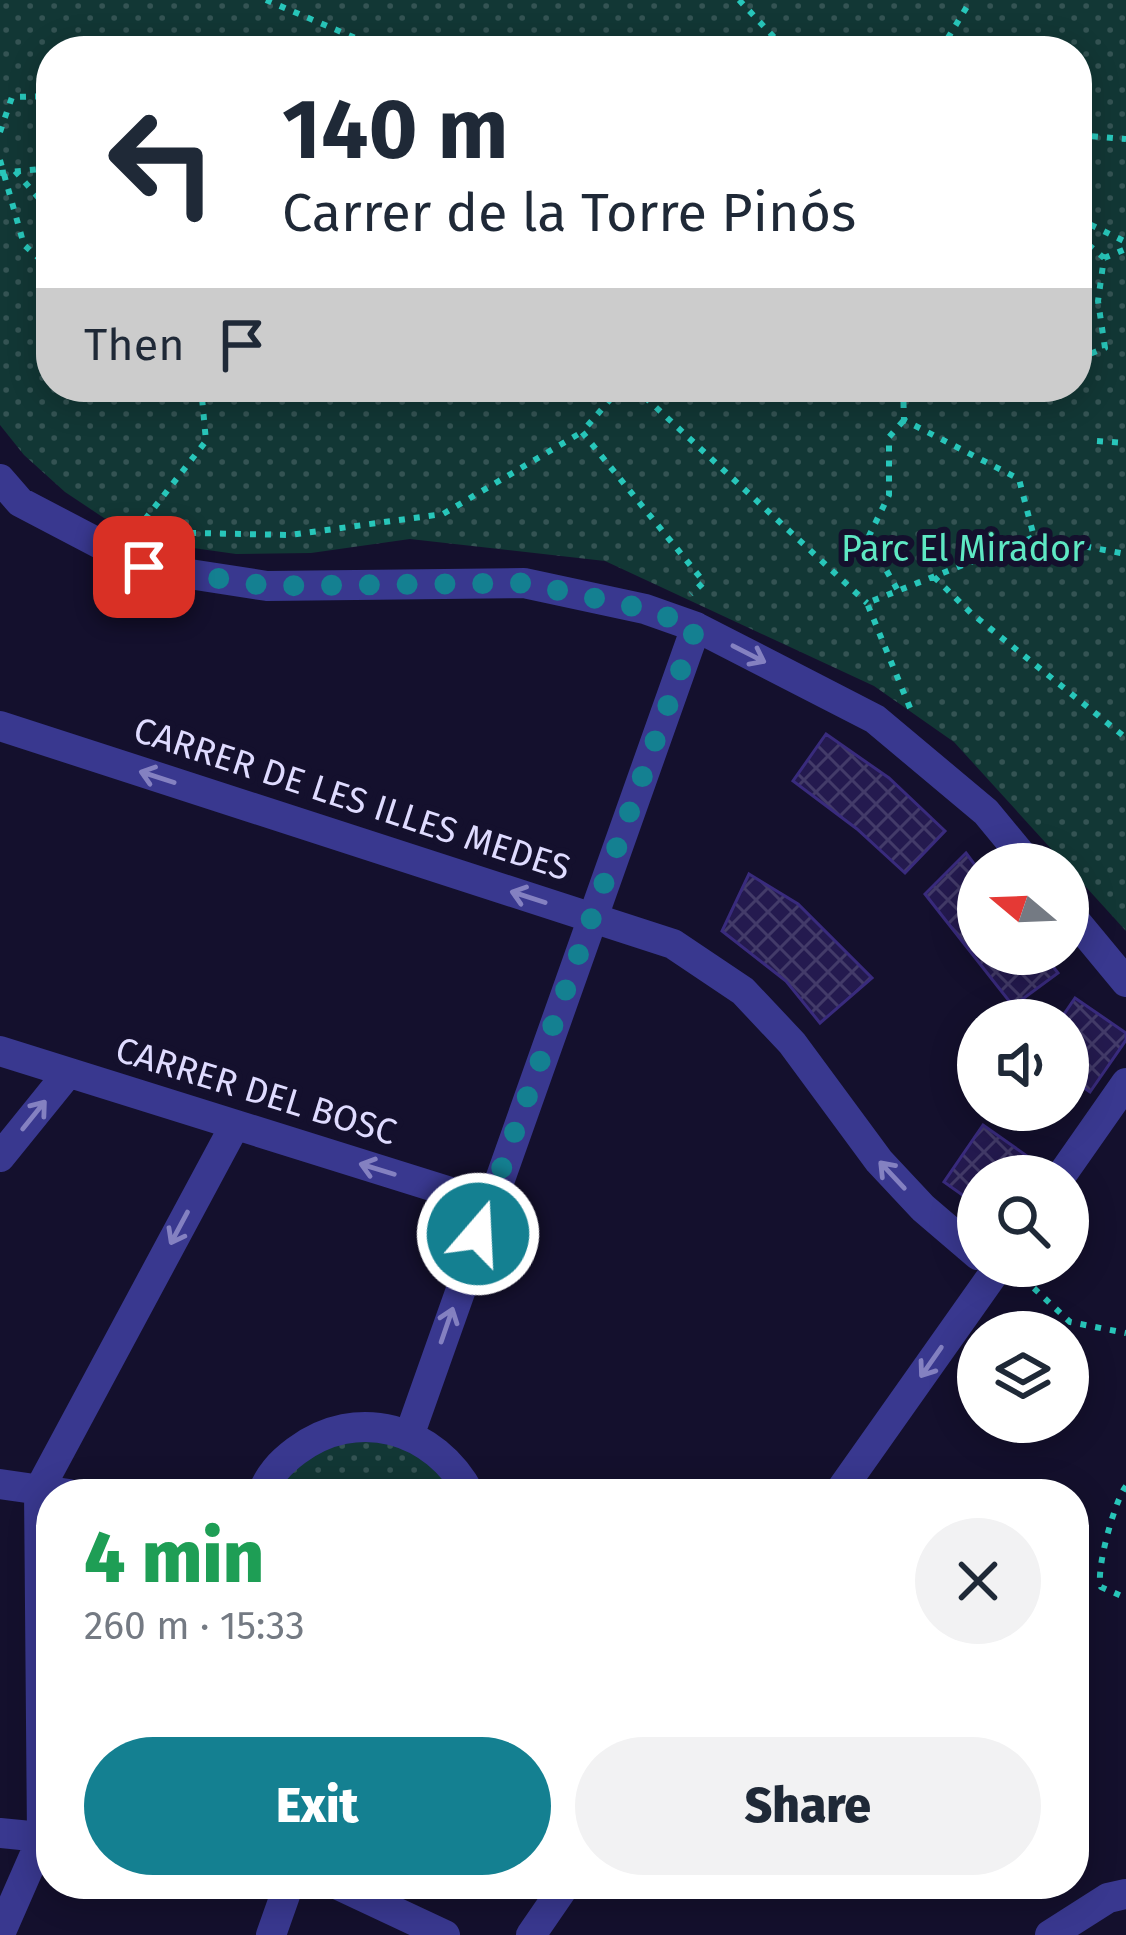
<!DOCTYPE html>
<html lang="en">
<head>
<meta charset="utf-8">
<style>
  :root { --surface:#fff; --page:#f2f2f3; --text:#1f2937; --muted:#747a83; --accent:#148091 }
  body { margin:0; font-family:"Fira Sans",sans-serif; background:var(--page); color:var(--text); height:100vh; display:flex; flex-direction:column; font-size:45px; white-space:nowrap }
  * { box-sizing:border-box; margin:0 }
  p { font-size:39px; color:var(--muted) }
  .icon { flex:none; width:66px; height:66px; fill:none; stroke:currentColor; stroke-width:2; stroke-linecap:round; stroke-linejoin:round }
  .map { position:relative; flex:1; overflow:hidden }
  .side { position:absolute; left:36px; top:1479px; width:1053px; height:420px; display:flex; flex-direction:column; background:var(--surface); border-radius:48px; box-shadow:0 6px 30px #0003 }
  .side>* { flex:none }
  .banner { position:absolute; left:36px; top:36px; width:1056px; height:366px; border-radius:48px; box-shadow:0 6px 30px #0003; background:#fff; color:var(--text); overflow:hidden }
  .needle { width:78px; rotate:289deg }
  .controls { position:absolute; left:957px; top:843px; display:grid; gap:24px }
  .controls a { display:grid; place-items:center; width:132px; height:132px; border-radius:50%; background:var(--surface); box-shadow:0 6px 30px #0003; font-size:60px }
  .pin { position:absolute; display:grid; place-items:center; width:102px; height:102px; color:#fff; margin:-51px; border-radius:24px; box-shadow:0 6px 18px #0006 }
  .me { position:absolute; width:132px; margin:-66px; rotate:19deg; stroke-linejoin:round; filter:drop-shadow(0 0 9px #0008) }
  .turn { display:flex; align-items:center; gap:42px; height:252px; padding:0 48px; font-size:54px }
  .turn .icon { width:156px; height:156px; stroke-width:2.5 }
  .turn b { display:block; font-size:84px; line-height:102px }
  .then { display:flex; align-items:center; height:114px; padding:0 48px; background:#0003; gap:24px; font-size:45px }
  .round { display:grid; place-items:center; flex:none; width:126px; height:126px; border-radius:63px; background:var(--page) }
  .summary { display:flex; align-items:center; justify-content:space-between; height:204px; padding:0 48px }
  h1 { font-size:72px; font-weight:800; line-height:90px; color:#1e9e55 }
  .primary-button { display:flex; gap:24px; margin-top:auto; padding:24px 48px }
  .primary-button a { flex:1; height:138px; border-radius:72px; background:var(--accent); color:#fff; font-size:48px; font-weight:800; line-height:138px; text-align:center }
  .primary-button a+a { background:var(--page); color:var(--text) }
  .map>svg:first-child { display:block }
  .park { fill:url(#park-dots); fill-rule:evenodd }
  .building { fill:url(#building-cross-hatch); stroke:#392b7d; stroke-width:3 }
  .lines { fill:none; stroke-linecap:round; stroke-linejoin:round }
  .path { stroke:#28c6ba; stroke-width:6; stroke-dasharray:6 9; stroke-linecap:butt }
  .minor { stroke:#39388f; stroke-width:30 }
  .oneway { stroke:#8481c1 }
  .route { stroke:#148091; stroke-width:21; stroke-dasharray:0 37.8 }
  .labels { text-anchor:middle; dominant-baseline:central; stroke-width:12; stroke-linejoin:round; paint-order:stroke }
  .park-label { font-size:36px; fill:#5ee8c3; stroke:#14102d }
  .street-label { font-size:36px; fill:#dfdbff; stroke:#14102d }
</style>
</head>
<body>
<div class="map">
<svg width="1126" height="1935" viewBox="0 0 1126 1935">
  <defs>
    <pattern id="park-dots" width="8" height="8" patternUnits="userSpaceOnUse" patternTransform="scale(3)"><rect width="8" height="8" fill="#123735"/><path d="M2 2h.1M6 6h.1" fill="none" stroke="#345353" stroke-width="1.8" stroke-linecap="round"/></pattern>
    <pattern id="building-cross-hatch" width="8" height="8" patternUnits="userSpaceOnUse" patternTransform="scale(3)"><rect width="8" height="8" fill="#241a4f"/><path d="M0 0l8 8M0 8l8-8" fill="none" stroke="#433b69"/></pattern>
  </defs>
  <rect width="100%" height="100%" fill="#14102d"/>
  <path class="park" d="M 0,0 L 1126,0 L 1126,931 L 954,742 L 874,686 L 605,561 L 410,539 L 311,553 L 236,554 L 165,544 L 104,518 L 65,492 L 24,455 L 0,425 ZM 51,51 L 1077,51 L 1077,387 L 51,387 Z
    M 358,1427 L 428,1454 L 456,1494 L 255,1494 Z"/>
  <path class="building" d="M 826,734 L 889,778 L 945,831 L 905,873 L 857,829 L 793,781 Z
    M 966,853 L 978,869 L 978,954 L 1043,954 L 1058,973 L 1013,1006 L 925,894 Z
    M 749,874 L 798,904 L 872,978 L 820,1023 L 786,981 L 722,931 Z
    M 1075,998 L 1126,1033 L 1126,1040 L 1090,1092 L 1068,1077 L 1068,1020 L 1060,1020 Z
    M 983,1125 L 1037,1163 L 1028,1176 L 978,1176 L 978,1206 L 944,1182 Z"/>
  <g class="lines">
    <path class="path" d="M 266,0 L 386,51
      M 739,0 L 787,51
      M 940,51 L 971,0
      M 0,132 L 12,97 L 51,96
      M 1077,135 L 1126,139
      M 0,160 L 24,245 L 51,269
      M 15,171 L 51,212
      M 0,173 L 51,168
      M 1077,218 L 1126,242
      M 1077,235 L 1104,258
      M 1104,258 L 1126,249
      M 1077,359 L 1105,348 L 1098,301 L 1104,258
      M 621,387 L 582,432 L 704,582 L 691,594
      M 634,387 L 867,603
      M 903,387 L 904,420 L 1019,479 L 1034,537
      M 1097,441 L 1126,443
      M 136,531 L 206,441 L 201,387
      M 145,532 L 290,535 L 443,514 L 582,432
      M 934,577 L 971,613 L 1126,738
      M 897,589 L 868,538 L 889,495 L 889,437 L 904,420
      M 910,708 L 867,603 L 1034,537 L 1126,554
      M 1023,1278 L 1070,1322 L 1126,1333
      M 1126,1486 C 1115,1500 1095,1571 1101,1587 L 1126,1598"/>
    <path class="minor" d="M 0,479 L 20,502 L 144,567 L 267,586 L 524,583 L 645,609 L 696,627 L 875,719 L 986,812 L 1029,864
      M 0,726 L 673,944 L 743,991 L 792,1043 L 879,1161 L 923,1208 L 978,1255
      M 1068,912 L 1126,982
      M 0,1051 L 489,1204
      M 0,1157 L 68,1073
      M 1061,1176 L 1126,1083
      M 409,1436 L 696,627
      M 0,1484 L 69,1494
      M 262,1494 C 269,1475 280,1463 296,1451 C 357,1405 435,1428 470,1494
      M 838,1494 L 999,1266
      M 0,1833 L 51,1838
      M 336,1884 L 445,1935
      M 0,1934 L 42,1838 L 39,1490 L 235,1125
      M 271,1935 L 289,1884
      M 531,1935 L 566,1884
      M 1050,1935 L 1108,1898 L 1126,1894"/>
  </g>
  <defs><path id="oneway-shaft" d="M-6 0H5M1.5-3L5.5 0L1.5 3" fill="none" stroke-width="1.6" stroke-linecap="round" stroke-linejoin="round" transform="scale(3)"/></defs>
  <g class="oneway">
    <use href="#oneway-shaft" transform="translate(749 654) rotate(27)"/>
    <use href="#oneway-shaft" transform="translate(157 777) rotate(-162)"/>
    <use href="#oneway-shaft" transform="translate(528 897) rotate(-162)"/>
    <use href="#oneway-shaft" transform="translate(34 1115) rotate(-51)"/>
    <use href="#oneway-shaft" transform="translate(377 1169) rotate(-163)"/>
    <use href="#oneway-shaft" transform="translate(892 1175) rotate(-133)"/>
    <use href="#oneway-shaft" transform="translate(179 1228) rotate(118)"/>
    <use href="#oneway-shaft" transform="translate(447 1325) rotate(-71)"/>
    <use href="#oneway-shaft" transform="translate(931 1362) rotate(125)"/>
  </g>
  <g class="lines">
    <path class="route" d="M 144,567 L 267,586 L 524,583 L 645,609 L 696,627 L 478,1234"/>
  </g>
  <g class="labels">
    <g class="park-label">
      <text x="963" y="549">Parc El Mirador</text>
    </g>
    <g class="street-label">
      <text transform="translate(352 799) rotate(18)">CARRER DE LES ILLES MEDES</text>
      <text transform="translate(256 1091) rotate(17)">CARRER DEL BOSC</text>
    </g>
  </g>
</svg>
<div class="controls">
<a><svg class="needle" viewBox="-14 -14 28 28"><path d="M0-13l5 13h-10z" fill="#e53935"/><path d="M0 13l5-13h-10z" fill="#747a83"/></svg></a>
<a><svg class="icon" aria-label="sound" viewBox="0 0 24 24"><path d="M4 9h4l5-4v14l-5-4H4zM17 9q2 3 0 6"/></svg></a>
<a><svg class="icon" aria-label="search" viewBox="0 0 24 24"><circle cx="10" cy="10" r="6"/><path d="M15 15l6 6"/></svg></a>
<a><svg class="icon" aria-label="layers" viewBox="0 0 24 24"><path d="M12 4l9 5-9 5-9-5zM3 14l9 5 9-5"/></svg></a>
</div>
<div class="pin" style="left:144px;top:567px;background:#d93025"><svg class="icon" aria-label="arrive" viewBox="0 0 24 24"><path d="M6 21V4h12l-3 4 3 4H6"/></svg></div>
<svg class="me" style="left:478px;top:1234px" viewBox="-20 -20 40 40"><circle r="17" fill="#148091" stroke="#fff" stroke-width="3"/><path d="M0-11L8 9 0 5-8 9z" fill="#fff"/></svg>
<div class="banner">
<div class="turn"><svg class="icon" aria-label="left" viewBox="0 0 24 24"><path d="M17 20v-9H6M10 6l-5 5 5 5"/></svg><div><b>140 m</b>Carrer de la Torre Pinós</div></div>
<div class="then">Then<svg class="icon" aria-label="arrive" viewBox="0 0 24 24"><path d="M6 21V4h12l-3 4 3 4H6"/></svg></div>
</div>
<section class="side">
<div class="summary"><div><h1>4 min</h1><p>260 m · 15:33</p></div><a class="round"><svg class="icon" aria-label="close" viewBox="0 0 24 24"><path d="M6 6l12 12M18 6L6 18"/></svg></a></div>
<div class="primary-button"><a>Exit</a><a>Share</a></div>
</section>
</div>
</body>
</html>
